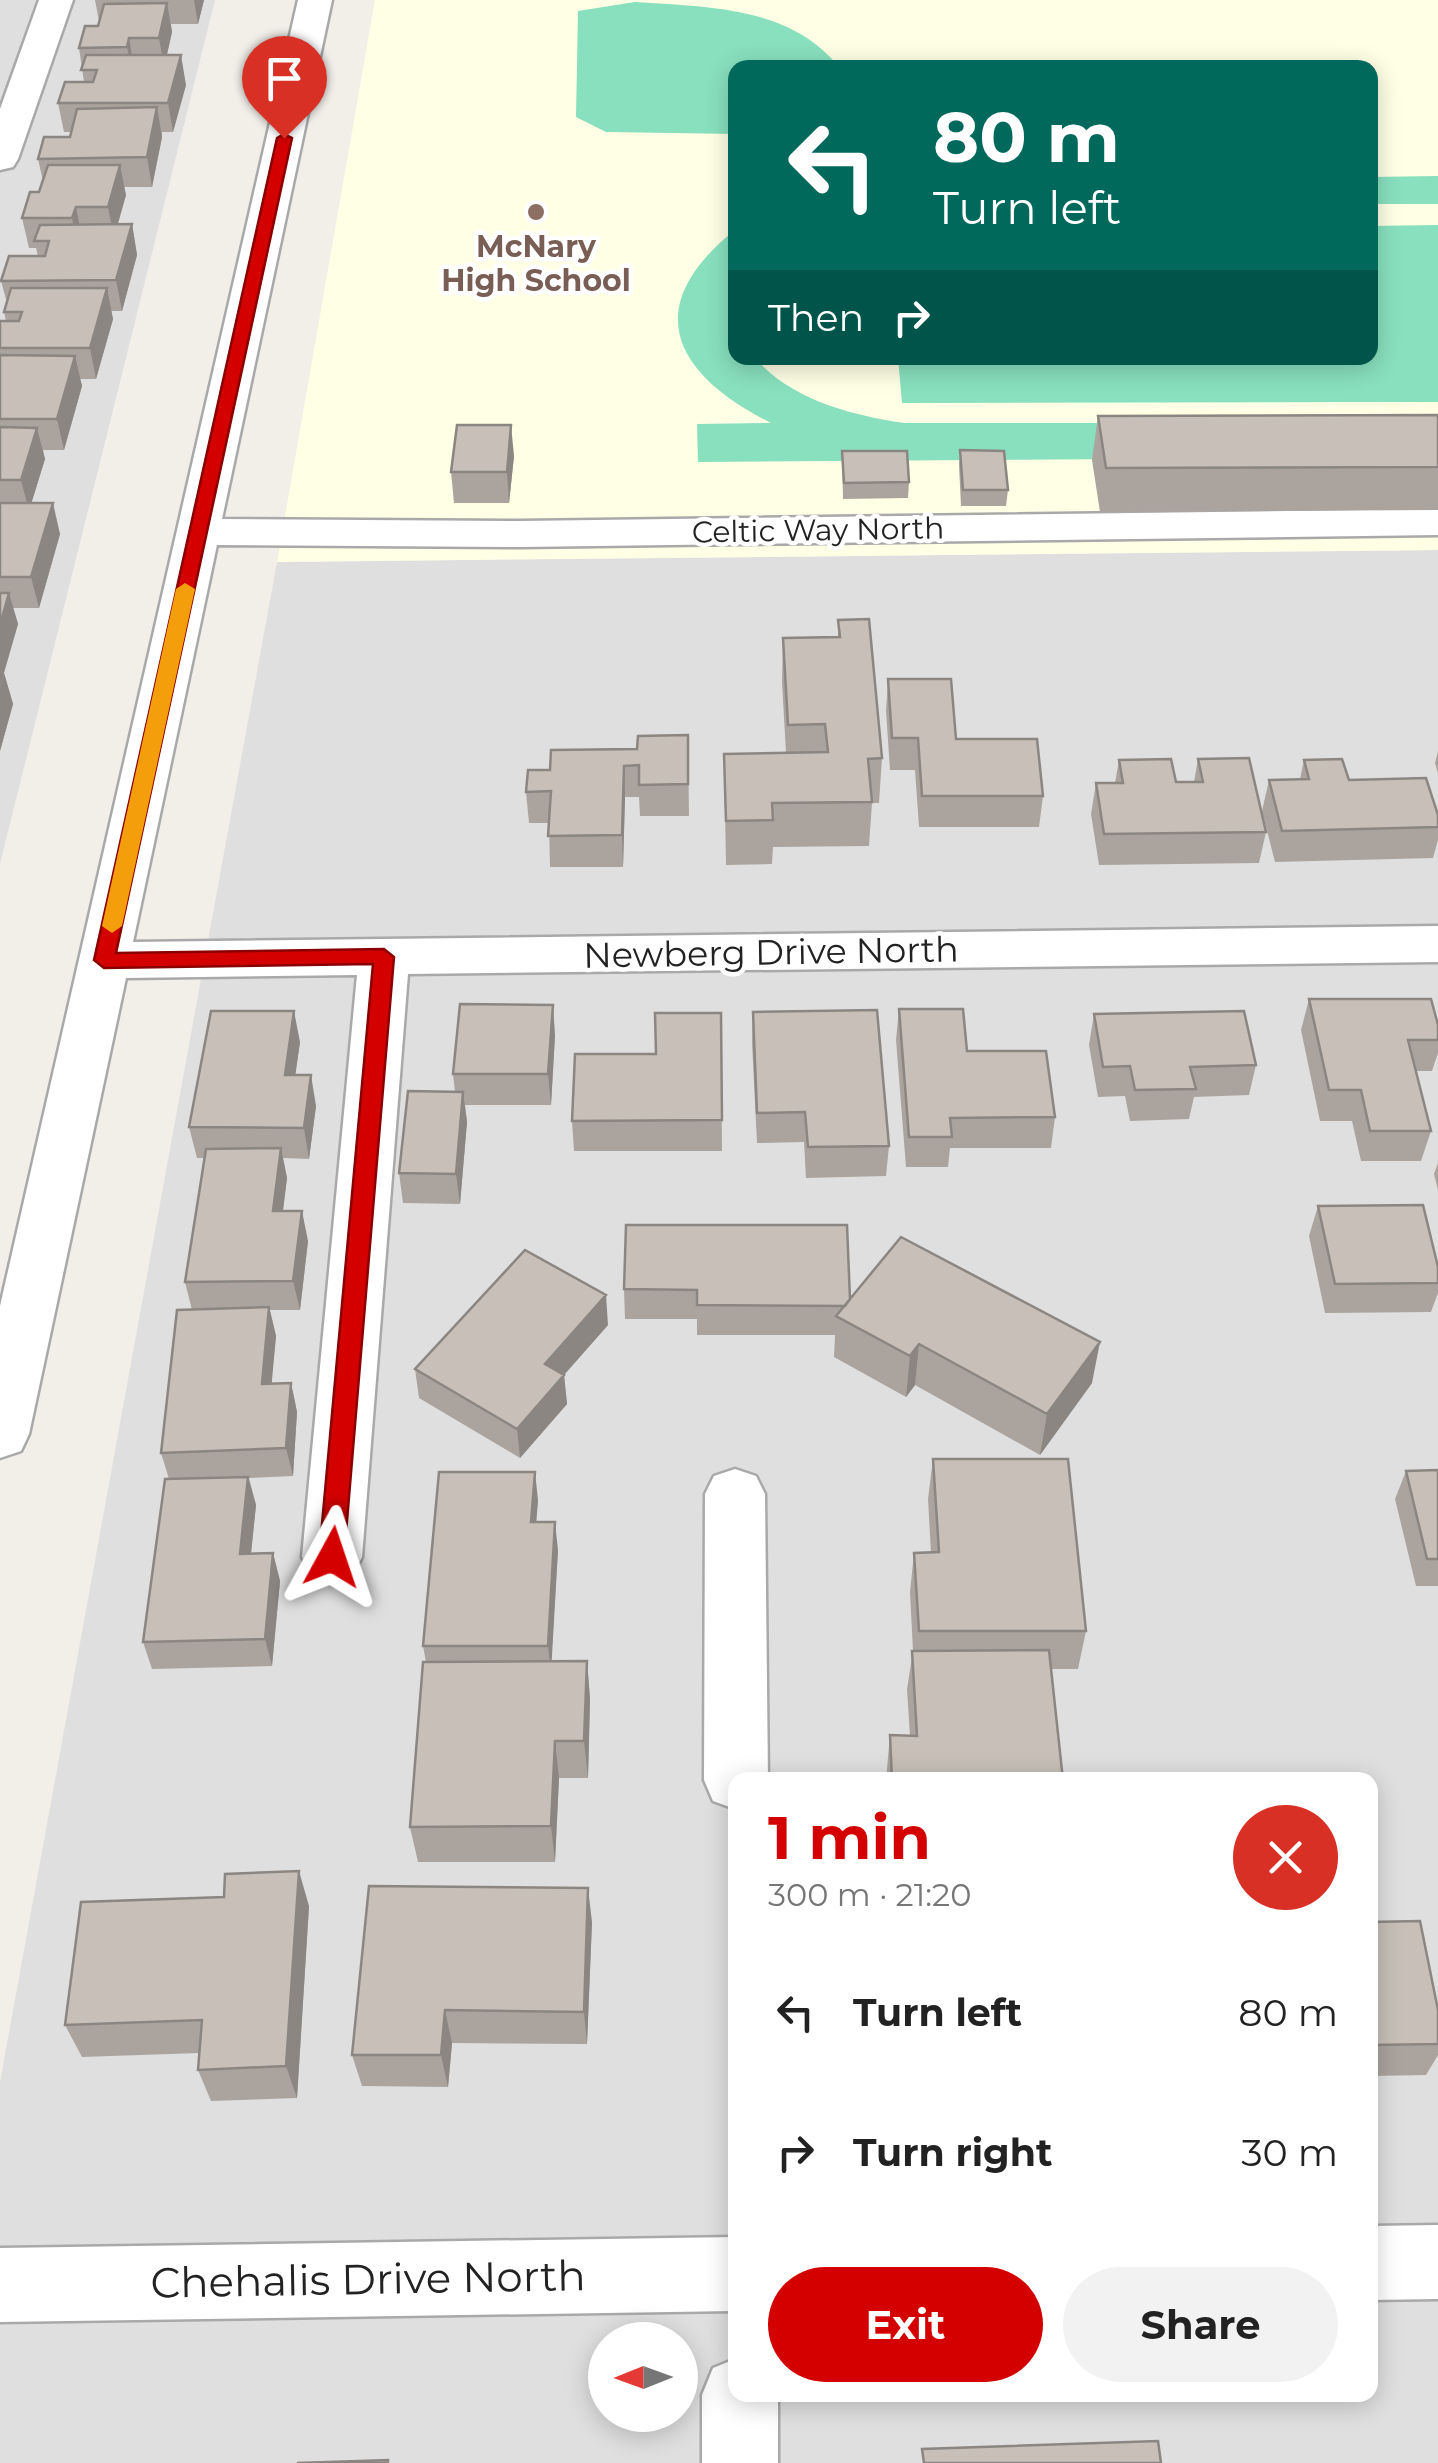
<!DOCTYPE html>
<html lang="en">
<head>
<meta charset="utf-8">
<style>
  :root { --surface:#fff; --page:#f2f2f2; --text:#222; --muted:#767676; --accent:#d40000 }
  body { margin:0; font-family:Montserrat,sans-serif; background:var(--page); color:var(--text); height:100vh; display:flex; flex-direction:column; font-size:38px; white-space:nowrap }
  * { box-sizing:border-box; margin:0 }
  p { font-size:32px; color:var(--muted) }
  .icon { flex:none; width:55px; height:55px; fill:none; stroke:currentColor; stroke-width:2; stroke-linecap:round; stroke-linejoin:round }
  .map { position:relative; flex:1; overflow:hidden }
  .side { position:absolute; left:728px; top:1772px; width:650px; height:630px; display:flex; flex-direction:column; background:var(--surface); border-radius:20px; box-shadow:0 5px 25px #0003 }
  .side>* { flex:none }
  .guide { position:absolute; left:728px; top:60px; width:650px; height:305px; border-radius:20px; box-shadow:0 5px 25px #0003; background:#00695c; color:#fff; overflow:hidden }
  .needle { width:65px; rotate:269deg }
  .buttons { position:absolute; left:588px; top:2322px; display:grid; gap:20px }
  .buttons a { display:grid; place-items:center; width:110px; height:110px; border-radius:50%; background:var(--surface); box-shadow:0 5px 25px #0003; font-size:50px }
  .pin { position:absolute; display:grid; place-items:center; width:85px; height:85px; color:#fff; margin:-102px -42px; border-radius:50% 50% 50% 0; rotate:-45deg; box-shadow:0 0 10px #0007 }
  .pin .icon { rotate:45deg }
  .me { position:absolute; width:110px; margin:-55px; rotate:5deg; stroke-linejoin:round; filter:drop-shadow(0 0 8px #0008) }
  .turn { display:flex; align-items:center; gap:35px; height:210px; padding:0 40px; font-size:45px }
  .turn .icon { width:130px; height:130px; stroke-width:2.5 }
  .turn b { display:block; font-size:70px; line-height:85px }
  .then { display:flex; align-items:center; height:95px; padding:0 40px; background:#0003; gap:20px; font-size:38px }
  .round { display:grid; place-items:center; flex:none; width:105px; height:105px; border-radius:52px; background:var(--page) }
  .overview { display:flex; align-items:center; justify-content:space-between; height:170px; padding:0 40px }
  h1 { font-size:60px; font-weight:700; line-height:75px; color:var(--accent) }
  .button { display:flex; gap:20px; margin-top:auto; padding:20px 40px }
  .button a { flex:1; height:115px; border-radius:60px; background:var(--accent); color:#fff; font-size:40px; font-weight:700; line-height:115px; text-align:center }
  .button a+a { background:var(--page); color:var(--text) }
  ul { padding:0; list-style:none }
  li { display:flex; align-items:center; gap:30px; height:140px; padding:0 40px }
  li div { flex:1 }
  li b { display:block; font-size:38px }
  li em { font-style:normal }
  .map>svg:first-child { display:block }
  .residential { fill:#e0dfdf; fill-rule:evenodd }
  .education { fill:#ffffe5; fill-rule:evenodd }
  .pitch { fill:#88e0be }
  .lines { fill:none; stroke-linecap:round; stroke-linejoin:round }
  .minor-casing { stroke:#a9a9a9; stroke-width:5 }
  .minor { fill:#fff; fill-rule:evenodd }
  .wall { fill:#aba49e }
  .shaded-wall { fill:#8b8681 }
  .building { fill:#c7bfb8; stroke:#8b8681; stroke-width:2.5 }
  .route { fill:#d40000; stroke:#8a0000; stroke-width:2.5 }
  .slow { fill:#f59e0b }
  .education-dot { fill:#8d6e63; stroke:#fff; stroke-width:4 }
  .labels { text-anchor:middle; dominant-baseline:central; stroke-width:9; stroke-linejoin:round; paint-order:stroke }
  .far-education-label { font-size:30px; font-weight:bold; fill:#785e54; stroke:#fff }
  .far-street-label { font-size:30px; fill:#222; stroke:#fff }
  .street-label { font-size:35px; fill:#222; stroke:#fff }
  .near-street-label { font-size:42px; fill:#222; stroke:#fff }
</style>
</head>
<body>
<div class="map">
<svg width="1438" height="2463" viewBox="0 0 1438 2463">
  <rect width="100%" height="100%" fill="#f2efe9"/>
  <path class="residential" d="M 0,0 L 215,0 L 0,864 Z
    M 1438,550 L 1438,2463 L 0,2463 L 0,2082 L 277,562 ZM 735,1780 L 1370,1780 L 1370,2395 L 735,2395 ZM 605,2340 L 680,2340 L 680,2415 L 605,2415 Z"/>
  <path class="education" d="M 375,0 L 1438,0 L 1438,550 L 277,562 ZM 735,68 L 1370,68 L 1370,358 L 735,358 Z"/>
  <path class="pitch" d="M 635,2 C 707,7 790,6 839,67 L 735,68 L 735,134 L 606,132 L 576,117 L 578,11 Z
    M 1438,176 L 1438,204 L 1370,204 L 1370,177 Z
    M 1438,225 L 1438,402 L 902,403 L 898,358 L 1370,358 L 1370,226 Z
    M 735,230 L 735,358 L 755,358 C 792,400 851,415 905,423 L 1438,423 L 1438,457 L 698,462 L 697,424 L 771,423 C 673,374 639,307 735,230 Z"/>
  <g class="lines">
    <defs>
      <path id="minor" d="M 39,0 L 73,0 L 18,159 L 13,167 L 0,170 L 0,109 Z
        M 298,0 L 332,0 L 222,519 L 521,521 L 1438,509 L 1438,535 L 521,547 L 217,545 L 133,942 L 1438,926 L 1438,962 L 408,974 L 362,1557 L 353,1575 L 332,1583 L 311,1575 L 302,1557 L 357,975 L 126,978 L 29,1434 L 21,1451 L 0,1458 L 0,1306 Z
        M 735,1469 L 756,1476 L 765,1494 L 768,1780 L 735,1780 L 735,1809 L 713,1801 L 704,1780 L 705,1494 L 714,1476 Z
        M 1438,2225 L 1438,2299 L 1370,2300 L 1370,2226 Z
        M 735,2237 L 735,2311 L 0,2322 L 0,2248 Z
        M 735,2359 L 735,2395 L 778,2395 L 778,2463 L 702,2463 L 702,2395 L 713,2368 Z"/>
    </defs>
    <use href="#minor" class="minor-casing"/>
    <use href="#minor" class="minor"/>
  </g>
  <path class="wall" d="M 95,0 L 204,0 L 198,24 L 171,24 L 172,32 L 167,55 L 186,85 L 173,132 L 162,132 L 162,137 L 152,187 L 124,187 L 126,195 L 117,225 L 132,224 L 137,255 L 122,311 L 111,311 L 113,319 L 96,379 L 80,379 L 82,386 L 64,450 L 43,450 L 45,459 L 31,503 L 60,534 L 39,608 L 13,608 L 18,624 L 4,673 L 13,704 L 0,751 L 0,321 L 6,321 L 4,312 L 7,303 L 1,281 L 38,256 L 36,248 L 29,248 L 22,218 L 39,192 L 43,181 L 38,159 L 70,137 L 71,132 L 64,132 L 58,103 L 84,82 L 79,48 L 98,26 L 99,21 Z
    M 1438,415 L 1438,510 L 1100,512 L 1092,460 L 1098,416 Z
    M 960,450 L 1008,490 L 1006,506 L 961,506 L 959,466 Z
    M 842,451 L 909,482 L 908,498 L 843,499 Z
    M 514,456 L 509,503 L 454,503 L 451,472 Z
    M 838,620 L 882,758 L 879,803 L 872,803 L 869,846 L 773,847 L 772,864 L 726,865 L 724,754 L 786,753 L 782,682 L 783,638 L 838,637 Z
    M 888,679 L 956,739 L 1043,796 L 1039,827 L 919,827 L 915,770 L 890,770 L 886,711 Z
    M 688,735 L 689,816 L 640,816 L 639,797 L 625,797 L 623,867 L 550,867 L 549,823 L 529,823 L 526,792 L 550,770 Z
    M 1438,751 L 1438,773 L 1435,763 Z
    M 1198,759 L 1266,832 L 1259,863 L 1099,865 L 1091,814 L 1096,783 L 1115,783 L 1119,760 L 1176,782 L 1194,782 Z
    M 1304,760 L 1349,780 L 1438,815 L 1438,840 L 1433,858 L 1275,862 L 1262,811 L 1269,780 L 1300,779 Z
    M 1309,999 L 1438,1025 L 1438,1053 L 1432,1071 L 1416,1071 L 1431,1131 L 1421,1161 L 1361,1161 L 1352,1121 L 1320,1121 L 1301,1030 Z
    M 899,1009 L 967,1051 L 1055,1117 L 1051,1148 L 950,1148 L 948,1167 L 906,1167 L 896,1040 Z
    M 753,1012 L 889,1146 L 886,1176 L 806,1178 L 804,1142 L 757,1143 L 752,1043 Z
    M 721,1013 L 722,1151 L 574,1151 L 572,1121 Z
    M 1094,1014 L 1256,1065 L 1249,1095 L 1194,1097 L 1189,1119 L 1130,1121 L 1125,1096 L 1098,1097 L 1089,1045 Z
    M 555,1035 L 551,1105 L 465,1105 L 467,1122 L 460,1204 L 403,1203 L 399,1173 L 455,1092 L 453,1074 Z
    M 300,1042 L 295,1075 L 316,1106 L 309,1159 L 283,1158 L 287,1178 L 283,1211 L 308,1241 L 300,1310 L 270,1310 L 276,1336 L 271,1384 L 291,1383 L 297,1412 L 293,1476 L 249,1478 L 256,1505 L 251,1554 L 273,1553 L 280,1581 L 272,1666 L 152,1669 L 143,1642 L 169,1479 L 161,1453 L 192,1310 L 185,1282 L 204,1158 L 197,1158 L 189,1127 Z
    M 1438,1163 L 1438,1190 L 1434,1174 Z
    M 1318,1206 L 1438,1267 L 1438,1293 L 1431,1312 L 1325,1313 L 1309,1236 Z
    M 626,1225 L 850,1299 L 1092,1383 L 1040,1455 L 915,1385 L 906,1397 L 834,1357 L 835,1335 L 697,1335 L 697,1319 L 625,1319 L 624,1289 Z
    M 608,1325 L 564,1375 L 567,1404 L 520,1458 L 419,1398 L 415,1369 Z
    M 933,1459 L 1086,1631 L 1078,1669 L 1051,1669 L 1063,1780 L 886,1780 L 890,1735 L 910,1736 L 907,1689 L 913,1651 L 910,1592 L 914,1553 L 931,1553 L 928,1499 Z
    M 1438,1470 L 1438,1586 L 1416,1586 L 1395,1499 L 1406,1471 Z
    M 538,1500 L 536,1522 L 558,1550 L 551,1662 L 587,1661 L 590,1699 L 588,1778 L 559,1778 L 555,1862 L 418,1862 L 410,1827 L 426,1662 L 423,1646 Z
    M 224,1897 L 309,1906 L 297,2098 L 211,2101 L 198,2070 L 199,2053 L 82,2057 L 65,2025 Z
    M 592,1922 L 587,2044 L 452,2043 L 448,2087 L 362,2086 L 352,2055 Z
    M 1370,1922 L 1438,2010 L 1438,2055 L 1426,2075 L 1370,2076 Z"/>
  <path class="shaded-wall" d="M 194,0 L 204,0 L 198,24 Z
    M 167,3 L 172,32 L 164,67 L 159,38 Z
    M 129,38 L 134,67 L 133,77 L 127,47 Z
    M 181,55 L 186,85 L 173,132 L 168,103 Z
    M 157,107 L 162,137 L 152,187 L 147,157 Z
    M 120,165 L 126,195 L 114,238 L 108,207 Z
    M 76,207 L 82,238 L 78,248 L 72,218 Z
    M 132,224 L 137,255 L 122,311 L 116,280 Z
    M 107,288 L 113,319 L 96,379 L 90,348 Z
    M 75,356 L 82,386 L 64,450 L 57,419 Z
    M 511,425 L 514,456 L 509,503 L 507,472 Z
    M 37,428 L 45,459 L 29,511 L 21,480 Z
    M 53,503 L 60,534 L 39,608 L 31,577 Z
    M 9,593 L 18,624 L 0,686 L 0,625 Z
    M 4,673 L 13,704 L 0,751 L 0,687 Z
    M 624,766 L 625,797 L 623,867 L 622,835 Z
    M 553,1005 L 555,1035 L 551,1105 L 548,1074 Z
    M 294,1011 L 300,1042 L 291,1106 L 285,1075 Z
    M 311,1075 L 316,1106 L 309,1159 L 304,1128 Z
    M 463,1092 L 467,1122 L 460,1204 L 456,1174 Z
    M 281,1148 L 287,1178 L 279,1241 L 273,1211 Z
    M 302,1211 L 308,1241 L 300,1310 L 293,1281 Z
    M 606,1295 L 608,1325 L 548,1393 L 545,1364 Z
    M 269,1307 L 276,1336 L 269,1413 L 262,1384 Z
    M 1100,1342 L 1092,1383 L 1040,1455 L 1047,1414 Z
    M 919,1344 L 915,1385 L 906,1397 L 910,1356 Z
    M 564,1375 L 567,1404 L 520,1458 L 517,1429 Z
    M 291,1383 L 297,1412 L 293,1476 L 286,1448 Z
    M 535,1472 L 538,1500 L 534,1550 L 531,1522 Z
    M 248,1477 L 256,1505 L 248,1582 L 240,1554 Z
    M 555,1522 L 558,1550 L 551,1673 L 548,1646 Z
    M 273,1553 L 280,1581 L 272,1666 L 265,1639 Z
    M 587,1661 L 590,1699 L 588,1778 L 584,1741 Z
    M 555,1741 L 559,1778 L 555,1862 L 551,1826 Z
    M 299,1871 L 309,1906 L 297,2098 L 286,2066 Z
    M 588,1888 L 592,1922 L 587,2044 L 584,2012 Z
    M 445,2010 L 452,2043 L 448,2087 L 441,2055 Z"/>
  <path class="building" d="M 167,3 L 159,38 L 129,38 L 127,47 L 79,48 L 85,26 L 98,26 L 104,4 Z
    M 86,55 L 181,55 L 168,103 L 58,103 L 65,82 L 93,82 L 97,70 L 81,70 Z
    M 157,107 L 147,157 L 38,159 L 44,137 L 70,137 L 77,109 Z
    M 48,165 L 120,165 L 108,207 L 76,207 L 72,218 L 22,218 L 30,192 L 39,192 Z
    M 132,224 L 116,280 L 1,281 L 9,256 L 45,256 L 49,241 L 34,241 L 40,225 Z
    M 11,288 L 107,288 L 90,348 L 0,348 L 0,321 L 19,321 L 22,312 L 4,312 Z
    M 0,355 L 75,356 L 57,419 L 0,419 Z
    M 1438,415 L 1438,467 L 1106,468 L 1098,416 Z
    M 457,425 L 511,425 L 507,472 L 451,472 Z
    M 0,427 L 37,428 L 21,480 L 0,480 Z
    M 960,450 L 1004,451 L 1008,490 L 963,490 Z
    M 842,451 L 907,451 L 909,482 L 844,483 Z
    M 0,503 L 53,503 L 31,577 L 0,577 Z
    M 0,593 L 9,593 L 0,625 Z
    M 869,619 L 882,758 L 868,759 L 872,802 L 772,803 L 773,820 L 726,821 L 724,754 L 828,752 L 825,724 L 788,725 L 783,638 L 840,637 L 838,620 Z
    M 888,679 L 951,679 L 956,739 L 1037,739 L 1043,796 L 922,796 L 918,738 L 892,738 Z
    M 688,735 L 688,784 L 639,785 L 639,765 L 624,766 L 622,835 L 548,836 L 551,791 L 526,792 L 528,770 L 550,770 L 551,750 L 637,749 L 638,736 Z
    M 1249,758 L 1266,832 L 1104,834 L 1096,783 L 1123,783 L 1119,760 L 1171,759 L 1176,782 L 1203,782 L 1198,759 Z
    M 1342,759 L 1349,780 L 1426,778 L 1438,815 L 1438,827 L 1282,831 L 1269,780 L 1309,779 L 1304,760 Z
    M 1309,999 L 1431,999 L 1438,1025 L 1438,1040 L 1408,1040 L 1431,1131 L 1370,1131 L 1361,1090 L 1329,1090 Z
    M 460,1004 L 553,1005 L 548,1074 L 453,1074 Z
    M 899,1009 L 963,1009 L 967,1051 L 1046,1051 L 1055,1117 L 950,1118 L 952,1137 L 909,1137 Z
    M 877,1010 L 889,1146 L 808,1147 L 805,1112 L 757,1113 L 753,1012 Z
    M 211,1011 L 294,1011 L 285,1075 L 311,1075 L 304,1128 L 189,1127 Z
    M 1244,1011 L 1256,1065 L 1190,1067 L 1196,1089 L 1135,1090 L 1130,1066 L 1103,1067 L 1094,1014 Z
    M 655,1013 L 721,1013 L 722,1120 L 572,1121 L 575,1054 L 656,1054 Z
    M 408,1091 L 463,1092 L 456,1174 L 399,1173 Z
    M 281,1148 L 273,1211 L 302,1211 L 293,1281 L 185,1282 L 206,1149 Z
    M 1423,1205 L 1438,1267 L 1438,1283 L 1335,1284 L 1318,1206 Z
    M 626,1225 L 847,1225 L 850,1299 L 845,1306 L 697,1305 L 697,1290 L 624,1289 Z
    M 901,1237 L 1100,1342 L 1047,1414 L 919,1344 L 910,1356 L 836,1316 Z
    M 525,1250 L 606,1295 L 545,1364 L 564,1375 L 517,1429 L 415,1369 Z
    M 269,1307 L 262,1384 L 291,1383 L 286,1448 L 161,1453 L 177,1310 Z
    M 933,1459 L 1068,1459 L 1086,1631 L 919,1631 L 914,1553 L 939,1552 Z
    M 1438,1470 L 1438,1559 L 1427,1559 L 1406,1471 Z
    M 439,1472 L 535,1472 L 531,1522 L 555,1522 L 548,1646 L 423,1646 Z
    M 248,1477 L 240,1554 L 273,1553 L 265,1639 L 143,1642 L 165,1479 Z
    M 1049,1650 L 1063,1780 L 892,1780 L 890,1735 L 917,1736 L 912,1651 Z
    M 587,1661 L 584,1741 L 555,1741 L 551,1826 L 410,1827 L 423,1662 Z
    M 299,1871 L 286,2066 L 198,2070 L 202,2020 L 65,2025 L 81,1902 L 224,1897 L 225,1874 Z
    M 369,1886 L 588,1888 L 584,2012 L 445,2010 L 441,2055 L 352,2055 Z
    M 1420,1921 L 1438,2010 L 1438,2044 L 1370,2045 L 1370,1922 Z
    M 1158,2441 L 1161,2463 L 924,2463 L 922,2449 Z
    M 388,2460 L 388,2463 L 297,2463 Z"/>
  <path class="route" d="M 284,134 L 292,138 L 116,953 L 384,949 L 394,957 L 344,1557 L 332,1568 L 319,1557 L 373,964 L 104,968 L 94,960 L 277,138 Z"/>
  <path class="slow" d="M 185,583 L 195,589 L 122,926 L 112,933 L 102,926 L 176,589 Z"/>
  <circle class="education-dot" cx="536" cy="212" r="10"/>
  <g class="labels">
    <g class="far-education-label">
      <text x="536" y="246">McNary<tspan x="536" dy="34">High School</tspan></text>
    </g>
    <g class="far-street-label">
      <text transform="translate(818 530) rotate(-1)">Celtic Way North</text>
    </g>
    <g class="street-label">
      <text transform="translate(771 952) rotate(-1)">Newberg Drive North</text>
    </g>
    <g class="near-street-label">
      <text transform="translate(368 2279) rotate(-1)">Chehalis Drive North</text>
    </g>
  </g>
</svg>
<div class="buttons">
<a><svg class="needle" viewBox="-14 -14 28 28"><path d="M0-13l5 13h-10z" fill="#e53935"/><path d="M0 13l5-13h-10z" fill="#767676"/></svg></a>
</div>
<div class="pin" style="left:284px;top:138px;background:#d93025"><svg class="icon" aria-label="arrive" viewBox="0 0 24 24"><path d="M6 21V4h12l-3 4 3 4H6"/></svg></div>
<svg class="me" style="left:332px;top:1557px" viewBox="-20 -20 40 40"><path d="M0-17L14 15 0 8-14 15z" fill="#d40000" stroke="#fff" stroke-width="4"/></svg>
<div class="guide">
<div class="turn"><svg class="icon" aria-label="left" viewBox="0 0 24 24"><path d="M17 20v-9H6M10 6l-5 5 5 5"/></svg><div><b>80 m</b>Turn left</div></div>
<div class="then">Then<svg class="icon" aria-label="right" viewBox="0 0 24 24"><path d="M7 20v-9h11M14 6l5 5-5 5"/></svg></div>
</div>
<section class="side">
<div class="overview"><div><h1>1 min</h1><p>300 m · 21:20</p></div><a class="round" style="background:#d93025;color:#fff"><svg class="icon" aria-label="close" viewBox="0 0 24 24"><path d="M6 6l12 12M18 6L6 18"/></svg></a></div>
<ul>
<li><svg class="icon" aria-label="left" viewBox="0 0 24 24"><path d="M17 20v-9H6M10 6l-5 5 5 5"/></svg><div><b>Turn left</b></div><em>80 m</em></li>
<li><svg class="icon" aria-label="right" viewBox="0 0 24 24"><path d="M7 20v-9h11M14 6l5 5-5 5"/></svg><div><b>Turn right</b></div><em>30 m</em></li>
</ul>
<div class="button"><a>Exit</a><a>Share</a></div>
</section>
</div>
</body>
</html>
